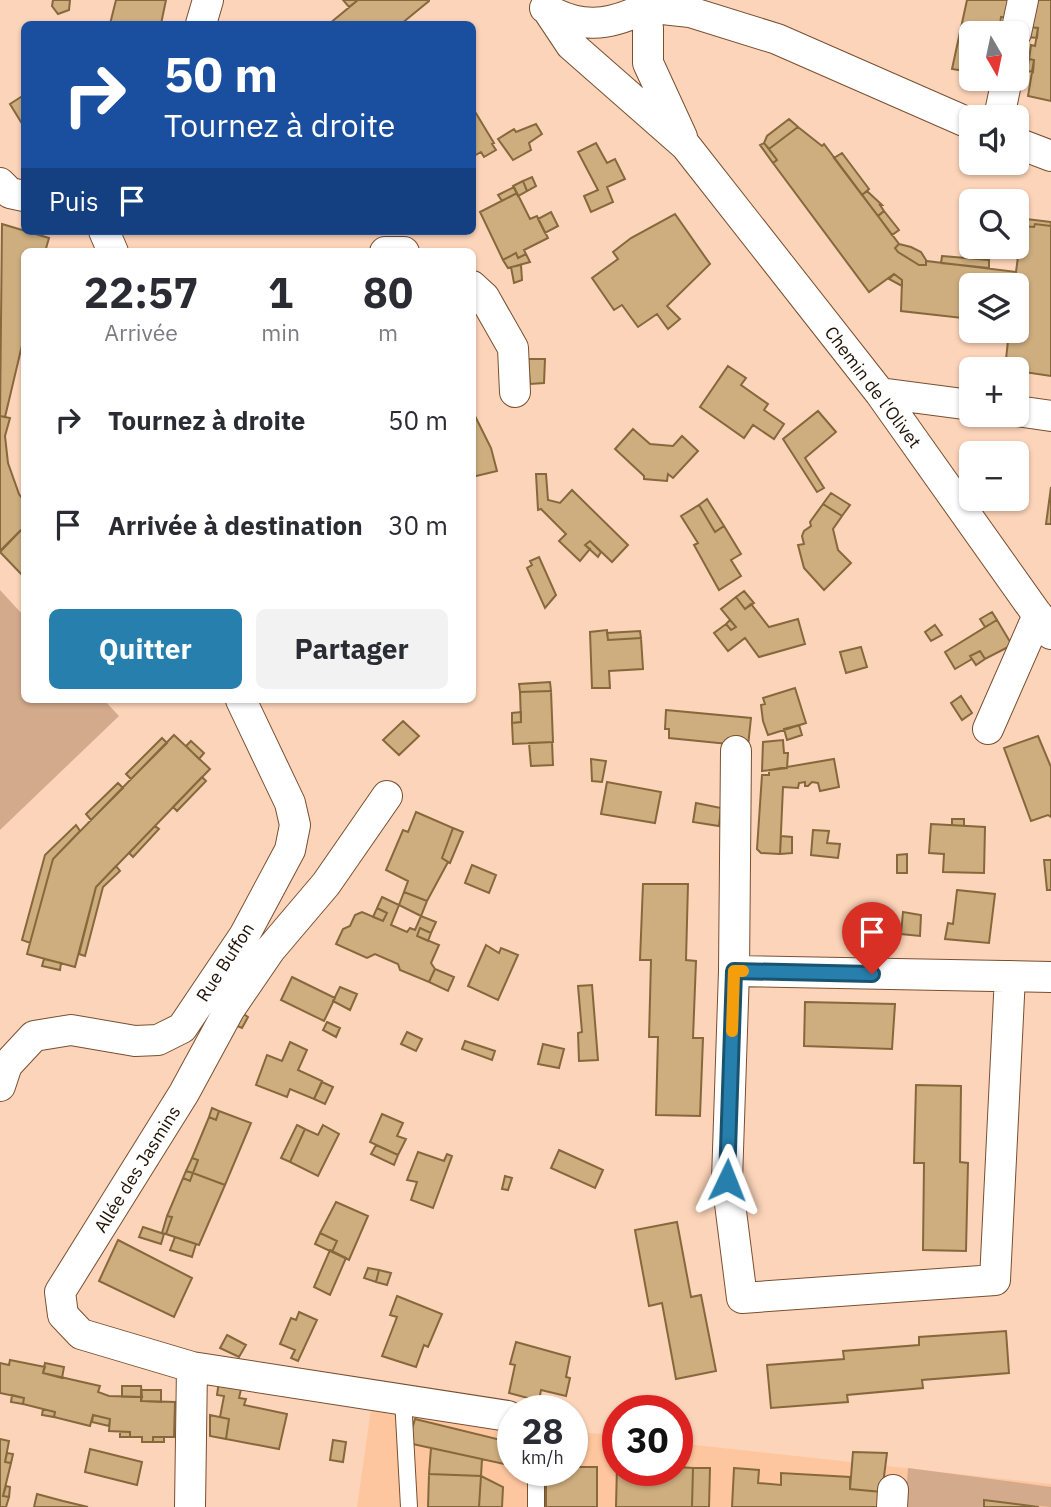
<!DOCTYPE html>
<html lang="fr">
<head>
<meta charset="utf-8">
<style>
  :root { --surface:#fff; --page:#f2f2f3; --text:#2b2b33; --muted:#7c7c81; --accent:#267fad }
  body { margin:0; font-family:"IBM Plex Sans",sans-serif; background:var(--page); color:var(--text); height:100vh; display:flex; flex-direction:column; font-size:26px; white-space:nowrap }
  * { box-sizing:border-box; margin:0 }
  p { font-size:23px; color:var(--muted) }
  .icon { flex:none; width:38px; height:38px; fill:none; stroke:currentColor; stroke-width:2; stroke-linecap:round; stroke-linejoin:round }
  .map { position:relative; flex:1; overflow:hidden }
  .panel { position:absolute; left:21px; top:248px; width:455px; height:455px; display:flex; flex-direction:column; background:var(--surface); border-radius:10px; box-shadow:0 2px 5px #0004 }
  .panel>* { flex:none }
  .top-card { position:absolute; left:21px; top:21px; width:455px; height:214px; border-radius:10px; box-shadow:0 2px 5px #0004; background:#1a4fa0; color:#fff; overflow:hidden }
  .needle { width:46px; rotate:171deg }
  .fabs { position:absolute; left:959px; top:21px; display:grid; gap:14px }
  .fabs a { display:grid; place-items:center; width:70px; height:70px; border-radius:10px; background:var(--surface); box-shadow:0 2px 5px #0004; font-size:35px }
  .speed { position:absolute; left:497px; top:1395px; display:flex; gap:14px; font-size:35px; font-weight:700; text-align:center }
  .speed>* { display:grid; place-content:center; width:91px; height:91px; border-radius:50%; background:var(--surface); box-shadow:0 2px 5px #0004; line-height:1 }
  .speed small { font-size:18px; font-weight:400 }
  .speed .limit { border:10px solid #d22; background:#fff; color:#111 }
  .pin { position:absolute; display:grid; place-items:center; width:60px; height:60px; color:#fff; margin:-72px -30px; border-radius:50% 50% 50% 0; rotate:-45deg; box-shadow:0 0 7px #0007 }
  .pin .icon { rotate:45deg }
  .me { position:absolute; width:77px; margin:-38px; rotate:2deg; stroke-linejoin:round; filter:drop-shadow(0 0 5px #0008) }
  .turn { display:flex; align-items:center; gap:24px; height:147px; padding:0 28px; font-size:32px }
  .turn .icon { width:91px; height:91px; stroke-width:2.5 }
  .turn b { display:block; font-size:49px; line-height:60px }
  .then { display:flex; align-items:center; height:66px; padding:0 28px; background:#0003; gap:14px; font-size:26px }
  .eta { display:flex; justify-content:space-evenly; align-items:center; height:119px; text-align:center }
  .eta b { font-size:42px; font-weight:700; line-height:49px }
  .action { display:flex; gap:14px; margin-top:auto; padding:14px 28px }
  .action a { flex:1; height:80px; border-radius:10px; background:var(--accent); color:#fff; font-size:28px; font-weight:700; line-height:80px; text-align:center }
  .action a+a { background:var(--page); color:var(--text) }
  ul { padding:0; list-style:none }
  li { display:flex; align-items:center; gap:21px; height:105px; padding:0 28px }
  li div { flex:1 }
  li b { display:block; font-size:26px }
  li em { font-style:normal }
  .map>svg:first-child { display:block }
  .built { fill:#fec69e }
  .green { fill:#d4aa8c }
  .building { fill:#ceae7f; stroke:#86683c; stroke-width:2 }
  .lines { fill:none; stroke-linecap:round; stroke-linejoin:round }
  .service-casing { stroke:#794f30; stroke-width:18 }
  .minor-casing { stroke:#794f30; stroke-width:32 }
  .service { stroke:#fff; stroke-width:16 }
  .minor { stroke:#fff; stroke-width:30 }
  .route-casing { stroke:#195370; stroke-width:18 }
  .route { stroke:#267fad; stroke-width:12 }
  .slow { stroke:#f59e0b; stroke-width:12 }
  .labels { text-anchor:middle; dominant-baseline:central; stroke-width:5; stroke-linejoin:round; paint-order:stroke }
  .street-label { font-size:18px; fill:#211004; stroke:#fefffe }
</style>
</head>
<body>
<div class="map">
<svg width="1051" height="1507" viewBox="0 0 1051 1507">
  <rect width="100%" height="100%" fill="#fcd4b9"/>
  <path class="built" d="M 371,1409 L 513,1424 L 513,1470 L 572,1470 L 572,1431 L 618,1436 L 618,1470 L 677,1470 L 677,1443 L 1051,1484 L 1051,1507 L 357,1507 Z"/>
  <path class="green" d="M 0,590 L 24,616 L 24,700 L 104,700 L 119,716 L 0,830 Z
    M 908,1468 L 1051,1487 L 1051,1507 L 984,1501 L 984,1507 L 905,1507 Z"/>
  <path class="building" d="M 53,0 L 70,0 L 69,10 L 58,14 L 52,6 Z
    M 116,0 L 166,0 L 161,24 L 110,24 Z
    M 343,0 L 358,0 L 349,7 Z
    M 358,0 L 429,0 L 429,1 L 401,24 L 329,24 Z
    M 967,0 L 1010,0 L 1007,18 L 1001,17 L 999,33 L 971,33 L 971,72 L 952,69 Z
    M 1033,0 L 1051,0 L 1051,101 L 1028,96 L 1034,60 L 1029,59 L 1031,45 L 1035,46 L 1038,28 L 1029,27 Z
    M 1029,27 L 1038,28 L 1037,38 L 1027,37 Z
    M 1029,59 L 1034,60 L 1033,72 L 1027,71 Z
    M 24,95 L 24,127 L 10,104 Z
    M 474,110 L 494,143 L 492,144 L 496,150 L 484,157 L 481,152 L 472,157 Z
    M 789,119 L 798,127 L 769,149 L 764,143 L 767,136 Z
    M 536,124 L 542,134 L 529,143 L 531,150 L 513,160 L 498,139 L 514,129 L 516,132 Z
    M 798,127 L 822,146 L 824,144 L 899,244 L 895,248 L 898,252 L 919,265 L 926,265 L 926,261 L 1016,272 L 1022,226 L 1034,227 L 1035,224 L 1051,226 L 1051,376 L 1005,369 L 1009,331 L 1017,331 L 1017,285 L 971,285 L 971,319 L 901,311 L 902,280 L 894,274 L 869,292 L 773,163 L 777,160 L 769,149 Z
    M 596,143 L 607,163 L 615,159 L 625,179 L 607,187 L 613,202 L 591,212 L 584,196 L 598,190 L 578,152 Z
    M 764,143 L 777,160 L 773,163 L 760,145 Z
    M 842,153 L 869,189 L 862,195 L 834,158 Z
    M 532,177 L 536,186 L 527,191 L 523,181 Z
    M 523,181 L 527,191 L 518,196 L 513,186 Z
    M 514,187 L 517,193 L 502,201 L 498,195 Z
    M 867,191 L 882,205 L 880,205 L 884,211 L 878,216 L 862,195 Z
    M 517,193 L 530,219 L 537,216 L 548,238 L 524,250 L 526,254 L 518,258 L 516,253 L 503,260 L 480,212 Z
    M 884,211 L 899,230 L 892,235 L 878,216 Z
    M 551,212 L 558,226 L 545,233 L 538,219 Z
    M 675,214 L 710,264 L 667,306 L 680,319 L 668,329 L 657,314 L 638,327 L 622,305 L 614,310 L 592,278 L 618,259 L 613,252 L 631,238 Z
    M 1018,218 L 1051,222 L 1051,226 L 1035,224 L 1034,227 L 1022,226 L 1020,241 L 1017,240 Z
    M 2,224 L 49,238 L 45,252 L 24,252 L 24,337 L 5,417 L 0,416 Z
    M 899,244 L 911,247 L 921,252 L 926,260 L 926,265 L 919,265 L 898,252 L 895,248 Z
    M 516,253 L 518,258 L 526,254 L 530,262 L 508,268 L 503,260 Z
    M 942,256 L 989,260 L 989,268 L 941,263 Z
    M 521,265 L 522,280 L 514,283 L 511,267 Z
    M 894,274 L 902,280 L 902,286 L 889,279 Z
    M 993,331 L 1009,331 L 1009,337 L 1002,335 Z
    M 528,359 L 545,359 L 544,383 L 530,384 Z
    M 728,366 L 746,378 L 741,385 L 768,404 L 764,410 L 784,424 L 774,439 L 753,425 L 744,438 L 700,407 Z
    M 472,410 L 491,448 L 497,471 L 472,477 Z
    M 818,411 L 836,432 L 805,458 L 824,488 L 817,492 L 783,439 Z
    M 0,416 L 10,418 L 5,436 L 8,463 L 19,494 L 24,501 L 24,527 L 0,551 Z
    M 633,429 L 650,444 L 673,446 L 682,436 L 698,451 L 673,478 L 668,474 L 667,481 L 644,479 L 644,476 L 615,449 Z
    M 536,474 L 546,474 L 548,500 L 560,503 L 572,490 L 628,545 L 612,562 L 590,541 L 585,545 L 590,549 L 580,561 L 559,541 L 566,534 L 541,509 L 538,510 Z
    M 1051,487 L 1051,524 L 1046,524 Z
    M 831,493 L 850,505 L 842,516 L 823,504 Z
    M 707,499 L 724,526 L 715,532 L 699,505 Z
    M 823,504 L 842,516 L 833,529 L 838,550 L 851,563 L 824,590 L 804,568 L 798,545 L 804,544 L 802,536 L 804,531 L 811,526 L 810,522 Z
    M 699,505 L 715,532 L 724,526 L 741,554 L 731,560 L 741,576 L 719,590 L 694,545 L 698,543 L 681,516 Z
    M 24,527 L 24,577 L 0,552 Z
    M 590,541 L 601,552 L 598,557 L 585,545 Z
    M 539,557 L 556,595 L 545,608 L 527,568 L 532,565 L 530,561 Z
    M 744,591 L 754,603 L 745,609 L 736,597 Z
    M 736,597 L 745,609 L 751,604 L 769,627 L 798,619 L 805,644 L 759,657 L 745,638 L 728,651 L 714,633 L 726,624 L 731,630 L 736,627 L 721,609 Z
    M 992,612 L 997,620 L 985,627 L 980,619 Z
    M 730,620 L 736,627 L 731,630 L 726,624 Z
    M 997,620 L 1012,645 L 985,659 L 980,651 L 970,656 L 972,659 L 955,669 L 945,652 Z
    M 935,625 L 942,635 L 931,641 L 925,632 Z
    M 607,630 L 608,640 L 641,638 L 643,669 L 609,671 L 610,688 L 592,688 L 590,632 Z
    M 640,631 L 641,638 L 608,640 L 607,633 Z
    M 861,647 L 867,667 L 846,673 L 840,652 Z
    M 980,651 L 985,659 L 976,665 L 970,656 Z
    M 550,682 L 551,691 L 520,692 L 519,684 Z
    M 795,688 L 806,723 L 768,735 L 763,721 L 761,705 L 765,704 L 763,698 Z
    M 551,691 L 553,742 L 513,744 L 512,723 L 521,722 L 520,692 Z
    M 961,696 L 972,713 L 962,720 L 951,703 Z
    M 666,710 L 751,718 L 748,746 L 669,738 L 669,729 L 665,729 Z
    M 521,712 L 521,722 L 512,723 L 512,713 Z
    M 403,721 L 419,736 L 399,755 L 383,740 Z
    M 799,725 L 802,735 L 787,740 L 784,729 Z
    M 174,735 L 210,769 L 96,887 L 75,967 L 27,954 L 53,859 Z
    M 1038,736 L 1051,767 L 1051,817 L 1048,815 L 1031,821 L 1004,748 Z
    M 162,738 L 167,743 L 131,779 L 126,774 Z
    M 783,740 L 784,753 L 788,753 L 787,768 L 762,771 L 763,742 Z
    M 191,741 L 204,753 L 199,759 L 186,746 Z
    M 552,742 L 553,765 L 531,766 L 529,743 Z
    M 591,759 L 606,761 L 602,782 L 592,781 Z
    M 834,759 L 839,787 L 820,791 L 818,783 L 812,782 L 808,786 L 805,786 L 805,782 L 799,783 L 798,788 L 783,787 L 780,854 L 761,853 L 757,849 L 762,775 L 769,775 L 769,770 Z
    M 202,777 L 206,781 L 177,811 L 173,807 Z
    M 607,782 L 661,792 L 655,823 L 601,814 Z
    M 118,783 L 123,788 L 91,820 L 86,814 Z
    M 696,803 L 721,808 L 719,826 L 693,822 Z
    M 416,812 L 453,828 L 442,858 L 448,862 L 427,901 L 404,892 L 408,881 L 386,870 L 403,830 L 408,832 Z
    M 952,819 L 964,819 L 964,826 L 952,825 Z
    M 931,824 L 985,827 L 984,873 L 943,872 L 944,854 L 929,853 Z
    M 76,825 L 80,831 L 53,859 L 30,943 L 22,940 L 45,855 Z
    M 155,826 L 159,829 L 133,857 L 129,853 Z
    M 453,828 L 463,832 L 450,863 L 442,858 Z
    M 813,830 L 829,831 L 827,843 L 840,844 L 838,858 L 811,855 Z
    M 781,836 L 792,837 L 792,853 L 780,854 Z
    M 907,854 L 907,873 L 897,873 L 897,855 Z
    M 1044,860 L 1051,860 L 1051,890 L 1047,890 Z
    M 472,865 L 496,875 L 489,893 L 465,883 Z
    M 116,866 L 120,871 L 103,887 L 85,956 L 79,954 L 96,887 Z
    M 643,884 L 688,884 L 686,960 L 696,961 L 693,1038 L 703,1038 L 700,1116 L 656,1115 L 658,1037 L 649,1037 L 651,960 L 640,960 Z
    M 957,890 L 995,894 L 989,943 L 945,939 L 948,923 L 953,924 Z
    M 404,892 L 427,901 L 421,916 L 399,905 Z
    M 382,897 L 399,905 L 391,925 L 407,932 L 410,928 L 415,930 L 421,916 L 436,922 L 431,933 L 420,928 L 417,936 L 439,945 L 431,963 L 435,969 L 429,982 L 400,970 L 398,964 L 375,954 L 367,958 L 336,944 L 343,929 L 350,926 L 355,915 L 362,912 L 383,921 L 387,913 L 377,908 Z
    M 377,908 L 387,913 L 383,921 L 373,917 Z
    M 903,912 L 921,915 L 920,936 L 901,934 Z
    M 420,928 L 431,933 L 428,941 L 417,936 Z
    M 486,945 L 499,953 L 501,948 L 518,955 L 498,1000 L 468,986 Z
    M 44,959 L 61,963 L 60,970 L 42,966 Z
    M 435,969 L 454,977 L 448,991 L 429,982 Z
    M 292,977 L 335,998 L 324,1021 L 281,1000 Z
    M 592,985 L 598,1060 L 579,1061 L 578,1033 L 582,1032 L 578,986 Z
    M 340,987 L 357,994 L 350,1010 L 333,1001 Z
    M 805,1002 L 895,1004 L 892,1049 L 804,1046 Z
    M 242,1013 L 248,1017 L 242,1028 L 235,1025 Z
    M 327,1022 L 340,1028 L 336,1037 L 323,1030 Z
    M 407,1032 L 422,1039 L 416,1051 L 401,1044 Z
    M 465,1041 L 495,1051 L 492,1060 L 462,1049 Z
    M 290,1042 L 307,1050 L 298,1070 L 322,1081 L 314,1099 L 290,1089 L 287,1097 L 256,1085 L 267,1055 L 282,1061 Z
    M 543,1044 L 564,1049 L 559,1068 L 538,1064 Z
    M 322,1082 L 333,1087 L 325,1104 L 314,1099 Z
    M 916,1085 L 961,1086 L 960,1162 L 968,1163 L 966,1251 L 923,1250 L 924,1163 L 914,1163 Z
    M 212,1108 L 219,1111 L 216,1120 L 209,1117 Z
    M 219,1111 L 251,1123 L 225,1185 L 193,1173 L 198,1160 L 192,1158 L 209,1117 L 216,1120 Z
    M 382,1114 L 403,1123 L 397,1136 L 406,1139 L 398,1155 L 370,1142 Z
    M 297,1125 L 305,1129 L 290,1162 L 281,1158 Z
    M 323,1125 L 339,1134 L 318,1176 L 290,1162 L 305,1129 L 318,1135 Z
    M 376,1145 L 398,1155 L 394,1165 L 371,1154 Z
    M 559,1150 L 603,1170 L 595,1188 L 551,1168 Z
    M 418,1152 L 444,1161 L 447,1154 L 452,1156 L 433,1208 L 411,1200 L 417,1182 L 407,1180 Z
    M 192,1158 L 198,1160 L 193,1173 L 186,1171 Z
    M 186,1171 L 193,1173 L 190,1181 L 183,1178 Z
    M 193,1173 L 225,1185 L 199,1245 L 166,1234 L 172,1217 L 167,1216 L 183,1178 L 190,1181 Z
    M 505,1176 L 512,1178 L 508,1190 L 502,1189 Z
    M 336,1202 L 368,1216 L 349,1260 L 332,1252 L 337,1241 L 320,1233 Z
    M 167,1216 L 172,1217 L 166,1234 L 162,1233 Z
    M 677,1222 L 691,1297 L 701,1295 L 716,1371 L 676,1379 L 662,1303 L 649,1306 L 635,1230 Z
    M 143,1227 L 164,1234 L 161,1244 L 139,1237 Z
    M 320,1233 L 337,1241 L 332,1252 L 315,1244 Z
    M 175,1237 L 196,1244 L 192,1257 L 170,1250 Z
    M 118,1240 L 192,1278 L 174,1317 L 99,1281 Z
    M 330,1250 L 346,1258 L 330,1295 L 314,1287 Z
    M 368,1268 L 379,1270 L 376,1282 L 364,1278 Z
    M 379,1270 L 391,1273 L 387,1285 L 376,1282 Z
    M 397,1296 L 442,1314 L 428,1347 L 424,1345 L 416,1367 L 382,1356 L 397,1317 L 390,1315 Z
    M 299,1312 L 317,1320 L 298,1361 L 291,1358 L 295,1350 L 280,1344 L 291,1318 L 296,1320 Z
    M 1006,1331 L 1009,1373 L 922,1380 L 923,1388 L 847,1395 L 848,1402 L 771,1408 L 767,1365 L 844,1359 L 843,1351 L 919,1345 L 919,1337 Z
    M 227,1335 L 246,1345 L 239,1357 L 220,1348 Z
    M 516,1342 L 570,1357 L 566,1377 L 570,1378 L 566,1396 L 541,1390 L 539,1401 L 509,1393 L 515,1365 L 510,1364 Z
    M 10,1360 L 45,1367 L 43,1373 L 100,1386 L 98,1392 L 109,1396 L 142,1397 L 141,1401 L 175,1402 L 174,1437 L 153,1437 L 153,1442 L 142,1442 L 142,1437 L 130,1437 L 130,1432 L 109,1431 L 110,1419 L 93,1415 L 90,1426 L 54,1417 L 55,1412 L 23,1404 L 24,1398 L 0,1393 L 0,1363 L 9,1365 Z
    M 45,1363 L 64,1367 L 62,1378 L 43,1373 Z
    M 219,1381 L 242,1385 L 239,1398 L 246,1399 L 244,1405 L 287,1414 L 279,1449 L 226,1439 L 229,1419 L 220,1417 L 224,1396 L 217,1395 Z
    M 122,1386 L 141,1386 L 142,1397 L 122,1397 Z
    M 141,1390 L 161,1390 L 161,1402 L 141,1401 Z
    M 12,1395 L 24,1398 L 23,1404 L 11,1402 Z
    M 43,1409 L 55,1412 L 54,1417 L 42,1415 Z
    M 93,1415 L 110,1419 L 109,1426 L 92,1422 Z
    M 210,1415 L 229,1419 L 226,1439 L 210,1436 Z
    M 415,1419 L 513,1443 L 513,1466 L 408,1443 Z
    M 120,1432 L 130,1432 L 130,1437 L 120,1437 Z
    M 153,1437 L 164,1437 L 164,1442 L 153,1442 Z
    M 0,1439 L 9,1441 L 5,1462 L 11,1463 L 3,1496 L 9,1497 L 6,1507 L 0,1507 Z
    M 333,1440 L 346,1442 L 343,1462 L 330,1460 Z
    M 431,1448 L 482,1459 L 481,1476 L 429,1474 Z
    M 90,1449 L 142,1462 L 137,1485 L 85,1472 Z
    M 853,1452 L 887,1453 L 882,1492 L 850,1489 Z
    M 7,1453 L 13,1454 L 11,1463 L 5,1462 Z
    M 617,1465 L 618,1470 L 677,1470 L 677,1467 L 693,1468 L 692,1507 L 616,1507 Z
    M 572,1467 L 597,1467 L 597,1507 L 546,1507 L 546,1470 L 572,1470 Z
    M 693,1468 L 710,1468 L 709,1507 L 692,1507 Z
    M 734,1468 L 759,1470 L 758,1483 L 781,1485 L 781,1473 L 850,1477 L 850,1489 L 882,1492 L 881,1507 L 732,1507 Z
    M 429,1474 L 481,1476 L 479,1507 L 428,1507 Z
    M 481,1476 L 503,1487 L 502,1507 L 479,1507 Z
    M 6,1486 L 10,1487 L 9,1497 L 3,1496 Z
    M 37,1494 L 63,1501 L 88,1507 L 34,1507 Z
    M 984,1500 L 1039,1507 L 984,1507 Z"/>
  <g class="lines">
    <defs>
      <path id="service" d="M 403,1399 L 409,1507
        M 536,1472 L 536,1507"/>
      <path id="minor" d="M 644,7 L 690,12 L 777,39 L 971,124
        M 545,8 C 579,29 608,26 643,9 L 644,0
        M 547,9 L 571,45 L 686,146 L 880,393 L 1051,634
        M 643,9 L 648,28 L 648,63 L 682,137
        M 201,24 L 208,0
        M 1016,33 L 1023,0
        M 999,117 L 1007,79
        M 1017,143 L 1051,156
        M 0,183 L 10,193 L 24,196
        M 104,231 L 113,252
        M 385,252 L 404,252
        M 472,286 L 484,297 L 513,348 L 515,392
        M 880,393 L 971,405
        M 1017,411 L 1051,416
        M 988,729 L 1038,615
        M 736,751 L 734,971 L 727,1180 L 742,1298 L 995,1280 L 1010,976
        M 387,796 L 326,884 L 270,950 L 229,1010 L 184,1093 L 60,1292 L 63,1315 L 81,1334 L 192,1367 L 508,1416
        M 734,971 L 1051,977
        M 0,1086 L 7,1065 L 34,1036 L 71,1030 L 135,1041 L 158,1040 L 182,1028 L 244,936 L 290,850 L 295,825 L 290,803 L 241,700
        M 190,1507 L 192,1367
        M 892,1507 L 893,1490"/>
    </defs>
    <use href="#service" class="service-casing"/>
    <use href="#minor" class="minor-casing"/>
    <use href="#service" class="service"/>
    <use href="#minor" class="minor"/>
  </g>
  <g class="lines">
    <defs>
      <path id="route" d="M 727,1180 L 734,971 L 872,974"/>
    </defs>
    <use href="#route" class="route-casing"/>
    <use href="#route" class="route"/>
    <path class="slow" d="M 732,1031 L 734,971 L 743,971"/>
  </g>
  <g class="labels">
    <g class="street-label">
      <text transform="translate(873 387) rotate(53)">Chemin de l'Olivet</text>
      <text transform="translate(225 962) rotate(-57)">Rue Buffon</text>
      <text transform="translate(137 1169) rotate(-58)">Allée des Jasmins</text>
    </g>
  </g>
</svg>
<div class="fabs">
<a><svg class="needle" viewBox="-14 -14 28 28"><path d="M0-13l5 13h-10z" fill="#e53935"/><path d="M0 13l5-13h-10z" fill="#7c7c81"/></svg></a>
<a><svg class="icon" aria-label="sound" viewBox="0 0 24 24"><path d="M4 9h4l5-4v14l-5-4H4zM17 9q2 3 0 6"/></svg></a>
<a><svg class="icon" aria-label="search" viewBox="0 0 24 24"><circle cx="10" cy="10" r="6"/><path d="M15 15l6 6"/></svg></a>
<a><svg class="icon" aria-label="layers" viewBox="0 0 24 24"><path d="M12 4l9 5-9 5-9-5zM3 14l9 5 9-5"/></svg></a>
<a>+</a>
<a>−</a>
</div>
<div class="speed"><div>28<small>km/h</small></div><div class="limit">30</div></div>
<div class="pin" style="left:872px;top:974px;background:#d93025"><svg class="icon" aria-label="arrive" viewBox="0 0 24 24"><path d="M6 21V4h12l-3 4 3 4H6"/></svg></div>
<svg class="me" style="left:727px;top:1180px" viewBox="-20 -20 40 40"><path d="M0-17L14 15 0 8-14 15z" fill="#267fad" stroke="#fff" stroke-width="4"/></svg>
<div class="top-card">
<div class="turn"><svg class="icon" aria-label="right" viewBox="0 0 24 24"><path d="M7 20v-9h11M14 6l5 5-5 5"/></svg><div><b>50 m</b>Tournez à droite</div></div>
<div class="then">Puis<svg class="icon" aria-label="arrive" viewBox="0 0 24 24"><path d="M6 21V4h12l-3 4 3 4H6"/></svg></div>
</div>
<section class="panel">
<div class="eta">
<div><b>22:57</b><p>Arrivée</p></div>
<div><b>1</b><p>min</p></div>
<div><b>80</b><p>m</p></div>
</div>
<ul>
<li><svg class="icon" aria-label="right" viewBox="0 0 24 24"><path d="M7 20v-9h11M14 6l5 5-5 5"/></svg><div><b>Tournez à droite</b></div><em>50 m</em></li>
<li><svg class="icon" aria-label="arrive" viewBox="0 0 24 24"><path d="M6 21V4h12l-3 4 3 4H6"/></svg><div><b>Arrivée à destination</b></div><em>30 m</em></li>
</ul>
<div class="action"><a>Quitter</a><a>Partager</a></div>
</section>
</div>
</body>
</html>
